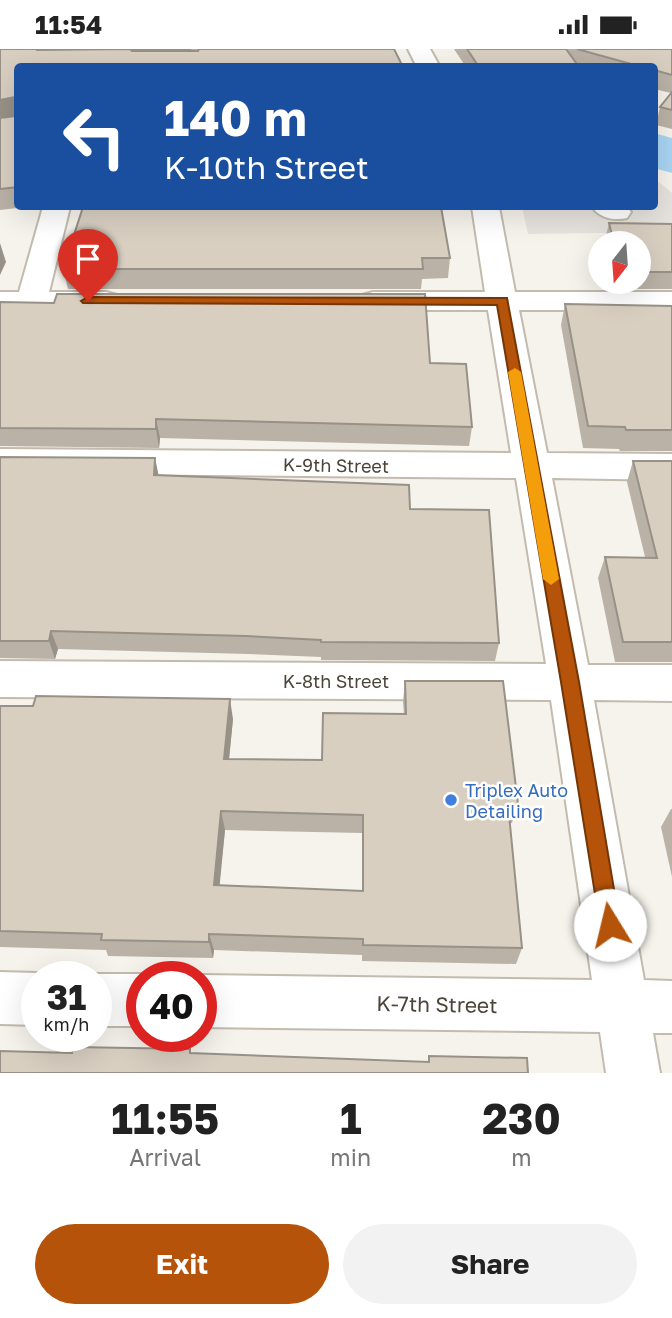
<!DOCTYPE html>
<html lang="en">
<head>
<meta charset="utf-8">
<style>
  :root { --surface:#fff; --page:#f2f2f2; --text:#222; --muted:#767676; --accent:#b45309 }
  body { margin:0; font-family:"Golos Text",sans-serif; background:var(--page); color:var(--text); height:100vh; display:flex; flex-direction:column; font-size:26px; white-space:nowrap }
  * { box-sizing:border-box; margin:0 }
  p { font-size:23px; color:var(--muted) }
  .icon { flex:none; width:38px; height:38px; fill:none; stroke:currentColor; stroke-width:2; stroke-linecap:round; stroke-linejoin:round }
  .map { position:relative; height:1024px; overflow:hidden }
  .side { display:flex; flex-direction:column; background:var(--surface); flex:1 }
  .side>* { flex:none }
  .hud { position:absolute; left:14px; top:14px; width:644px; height:147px; border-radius:7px; box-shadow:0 7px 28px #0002; background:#1a4fa0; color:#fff; overflow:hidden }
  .needle { width:46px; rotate:197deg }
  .tools { position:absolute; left:588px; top:182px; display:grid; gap:14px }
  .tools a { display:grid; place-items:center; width:63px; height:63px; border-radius:50%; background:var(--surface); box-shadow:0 7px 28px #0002; font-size:35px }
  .speed { position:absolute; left:21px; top:912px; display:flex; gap:14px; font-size:35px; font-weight:700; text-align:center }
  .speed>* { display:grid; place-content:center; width:91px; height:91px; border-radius:50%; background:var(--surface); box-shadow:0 7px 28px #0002; line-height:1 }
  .speed small { font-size:18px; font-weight:400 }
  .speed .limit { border:10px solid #d22; background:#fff; color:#111 }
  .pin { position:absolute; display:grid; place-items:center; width:60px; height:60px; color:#fff; margin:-72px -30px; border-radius:50% 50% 50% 0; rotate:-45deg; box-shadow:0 0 7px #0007 }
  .pin .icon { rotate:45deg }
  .me { position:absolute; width:77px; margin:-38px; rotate:351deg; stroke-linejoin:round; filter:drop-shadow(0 0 5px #0008) }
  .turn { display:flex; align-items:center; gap:24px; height:147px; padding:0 35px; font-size:32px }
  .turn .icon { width:91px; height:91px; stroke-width:2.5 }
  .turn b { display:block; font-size:49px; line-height:60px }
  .eta { display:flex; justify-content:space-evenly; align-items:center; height:119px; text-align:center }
  .eta b { font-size:42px; font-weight:700; line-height:49px }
  .button { display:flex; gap:14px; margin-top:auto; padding:14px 35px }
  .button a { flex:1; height:80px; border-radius:42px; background:var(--accent); color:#fff; font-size:28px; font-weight:700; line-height:80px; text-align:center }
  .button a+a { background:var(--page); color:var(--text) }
  .status { display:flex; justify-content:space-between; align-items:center; height:49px; padding:0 35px; background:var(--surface); direction:ltr }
  .status svg { height:19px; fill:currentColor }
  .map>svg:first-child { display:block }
  .industrial { fill:#e6e2dd }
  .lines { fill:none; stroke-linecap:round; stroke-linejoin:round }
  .river { fill:#a9d4f2; fill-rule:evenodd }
  .minor-casing { stroke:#c2bbae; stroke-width:4 }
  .minor { fill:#fff; fill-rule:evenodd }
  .wall { fill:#bab2a6; fill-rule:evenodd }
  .shaded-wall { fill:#979187 }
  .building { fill:#d8cfc1; stroke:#979187; stroke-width:2; fill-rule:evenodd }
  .route { fill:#b45309; stroke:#753606; stroke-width:2 }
  .slow { fill:#f59e0b }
  .shop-dot { fill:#3f7fe0; stroke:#fff; stroke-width:2.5 }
  .labels { text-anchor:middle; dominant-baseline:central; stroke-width:5; stroke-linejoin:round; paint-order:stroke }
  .street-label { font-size:18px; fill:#4b4439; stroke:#fff }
  .shop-label { font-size:18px; fill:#366cbe; stroke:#fff; text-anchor:start }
  .near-street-label { font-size:21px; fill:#4b4439; stroke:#fff }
</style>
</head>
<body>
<div class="status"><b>11:54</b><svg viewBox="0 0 49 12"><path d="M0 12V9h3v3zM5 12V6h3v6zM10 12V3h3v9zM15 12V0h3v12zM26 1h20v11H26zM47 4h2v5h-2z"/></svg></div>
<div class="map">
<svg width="672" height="1024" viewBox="0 0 672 1024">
  <rect width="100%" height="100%" fill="#f6f3ec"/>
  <path class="industrial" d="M 655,130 L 672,144 L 672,183 L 528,185 L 522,158 L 654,158 Z"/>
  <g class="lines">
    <path class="river" d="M 654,84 L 672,89 L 672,124 L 654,119 Z"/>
    <defs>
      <path id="minor" d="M 408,0 L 430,0 L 440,18 L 417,18 Z
        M 43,158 L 70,158 L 49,243 L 106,243 L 117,246 L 121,252 L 117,258 L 106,261 L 0,261 L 0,243 L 19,243 Z
        M 472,158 L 499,158 L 515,243 L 672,243 L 672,261 L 519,261 L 547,404 L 672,405 L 672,431 L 552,429 L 588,616 L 672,616 L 672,652 L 594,651 L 644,931 L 672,932 L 672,984 L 653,984 L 660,1024 L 606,1024 L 600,983 L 201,978 L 201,928 L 197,928 L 201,926 L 592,931 L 551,651 L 0,648 L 0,612 L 546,615 L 516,429 L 0,424 L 0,400 L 511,404 L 488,261 L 373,261 L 362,258 L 358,252 L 362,246 L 373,243 L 485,243 Z
        M 592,158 L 627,158 L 631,163 L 627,169 C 614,172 600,169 592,158 Z
        M 0,923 L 37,924 L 46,928 L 37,928 L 37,976 L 0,975 Z
        M 96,925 L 142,925 L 148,928 L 142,928 L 142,977 L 96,977 L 96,928 L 90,928 Z"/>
    </defs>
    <use href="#minor" class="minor-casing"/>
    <use href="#minor" class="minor"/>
  </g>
  <path class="wall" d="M 0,0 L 394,0 L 18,18 L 18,158 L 26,158 L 0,161 Z
    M 454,0 L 672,0 L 672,80 L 656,76 L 660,58 L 671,44 L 654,40 L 654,18 L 466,18 Z
    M 609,174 L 672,175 L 672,240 L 616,240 L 615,233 L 639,233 L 639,194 L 606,194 L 605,191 Z
    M 450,209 L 448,229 L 422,230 L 421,240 L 68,240 L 63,220 Z
    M 0,253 L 430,314 L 472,378 L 469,397 L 160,389 L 159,399 L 0,397 Z
    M 565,255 L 672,257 L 672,402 L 620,402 L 619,400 L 583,399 L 561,276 Z
    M 0,408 L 155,409 L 158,426 L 410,460 L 499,594 L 495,612 L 321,611 L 321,608 L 248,605 L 58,600 L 55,610 L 0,609 Z
    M 633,412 L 672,412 L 672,613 L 615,613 L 598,529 L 605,508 L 645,508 L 627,433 Z
    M 405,632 L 518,755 L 512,774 L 510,774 L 522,899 L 516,915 L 362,912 L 362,906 L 214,901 L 213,909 L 108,907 L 106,901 L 0,898 L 0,657 L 233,670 L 229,710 L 322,711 L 404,665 L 403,653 ZM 225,781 L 362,784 L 362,842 L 219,836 Z
    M 671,760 L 672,760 L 672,828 L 661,778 Z"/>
  <path class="shaded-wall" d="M 130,0 L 191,0 L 192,3 L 138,10 Z
    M 15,48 L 18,68 L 0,72 L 0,51 Z
    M 0,194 L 6,213 L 0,226 Z
    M 156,370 L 160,389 L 159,399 L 156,380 Z
    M 155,409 L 159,428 L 154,426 Z
    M 51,582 L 58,600 L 55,610 L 49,592 Z
    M 230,650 L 233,670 L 227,730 L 224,710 Z
    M 221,762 L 225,781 L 218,853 L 214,836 Z
    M 209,885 L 214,901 L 213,909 L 209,893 Z"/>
  <path class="building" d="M 0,0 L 37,0 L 37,1 L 130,0 L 132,2 L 198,2 L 199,0 L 394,0 L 403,18 L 18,18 L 18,138 L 0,140 L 0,69 L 15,67 L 15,48 L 0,51 Z
    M 467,0 L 566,0 L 579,18 L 479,18 Z
    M 577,0 L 672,0 L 672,26 L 654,21 L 654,18 L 642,18 Z
    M 672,43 L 672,61 L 660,58 Z
    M 83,158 L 441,158 L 450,209 L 422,209 L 423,220 L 63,220 Z
    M 609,174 L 672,175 L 672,223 L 639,223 L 639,194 L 614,194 Z
    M 57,245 L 425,245 L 430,314 L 466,315 L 472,378 L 156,370 L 156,380 L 0,379 L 0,253 L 54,254 Z
    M 565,255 L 672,257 L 672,381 L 626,381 L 625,378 L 588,377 Z
    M 0,408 L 155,409 L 154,426 L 409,436 L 410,460 L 489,461 L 499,594 L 321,593 L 321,591 L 246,587 L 51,582 L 49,592 L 0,592 Z
    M 633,412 L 672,412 L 672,593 L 623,593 L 605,508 L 657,509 Z
    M 405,632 L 503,632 L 518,755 L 508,755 L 522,899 L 363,896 L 363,890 L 209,885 L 209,893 L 101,891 L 102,885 L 0,882 L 0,657 L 33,657 L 36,647 L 230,650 L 224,710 L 322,711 L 323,664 L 406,665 ZM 221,762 L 363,766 L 363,842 L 214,836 Z
    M 73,998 L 190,1000 L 190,1004 L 429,1013 L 429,1007 L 527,1009 L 528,1024 L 0,1024 L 0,1002 L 72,1004 Z"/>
  <path class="route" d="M 88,248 L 507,249 L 579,633 L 620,876 L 617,883 L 610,886 L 603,883 L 600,876 L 561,633 L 497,256 L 83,254 L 81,252 Z"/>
  <path class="slow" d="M 515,319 L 521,323 L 559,530 L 551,536 L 543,530 L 508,323 Z"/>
  <circle class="shop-dot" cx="451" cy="751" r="7"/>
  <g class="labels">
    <g class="street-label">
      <text transform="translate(336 416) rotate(1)">K-9th Street</text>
      <text x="336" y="632">K-8th Street</text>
    </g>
    <g class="shop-label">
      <text x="465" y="741">Triplex Auto<tspan x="465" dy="21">Detailing</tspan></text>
    </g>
    <g class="near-street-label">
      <text transform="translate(437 955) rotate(1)">K-7th Street</text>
    </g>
  </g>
</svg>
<div class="tools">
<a><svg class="needle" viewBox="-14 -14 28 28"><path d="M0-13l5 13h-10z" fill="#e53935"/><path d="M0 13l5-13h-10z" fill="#767676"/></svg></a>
</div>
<div class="speed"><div>31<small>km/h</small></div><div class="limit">40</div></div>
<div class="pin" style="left:88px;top:252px;background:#d93025"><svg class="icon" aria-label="arrive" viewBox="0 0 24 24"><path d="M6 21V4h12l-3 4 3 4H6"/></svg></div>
<svg class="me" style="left:610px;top:876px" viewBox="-20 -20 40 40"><circle r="19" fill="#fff"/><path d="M0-13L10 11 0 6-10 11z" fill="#b45309"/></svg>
<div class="hud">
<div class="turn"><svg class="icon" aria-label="left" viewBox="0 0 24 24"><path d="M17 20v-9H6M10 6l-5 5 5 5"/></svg><div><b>140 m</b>K-10th Street</div></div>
</div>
</div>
<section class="side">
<div class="eta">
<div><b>11:55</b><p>Arrival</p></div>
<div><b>1</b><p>min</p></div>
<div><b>230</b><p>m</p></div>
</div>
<div class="button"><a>Exit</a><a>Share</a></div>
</section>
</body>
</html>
